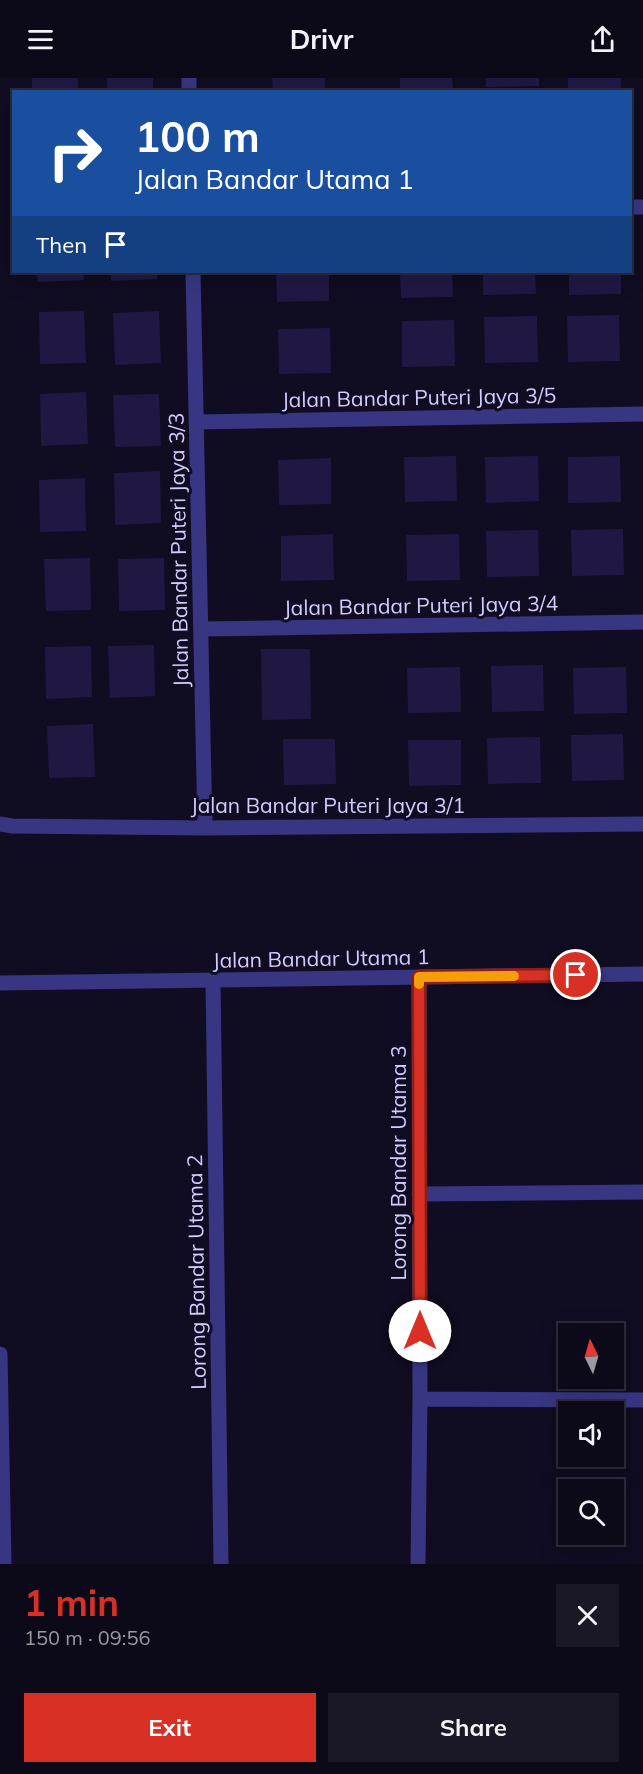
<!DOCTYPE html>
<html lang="en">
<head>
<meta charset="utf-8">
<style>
  :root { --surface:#0c0919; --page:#1a1726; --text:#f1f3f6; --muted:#9a9aa2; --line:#2c2a38; --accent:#d93025 }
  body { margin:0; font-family:Mulish,sans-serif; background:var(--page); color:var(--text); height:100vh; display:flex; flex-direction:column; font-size:22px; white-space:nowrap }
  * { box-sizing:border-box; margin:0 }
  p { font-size:20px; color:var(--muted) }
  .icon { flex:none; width:33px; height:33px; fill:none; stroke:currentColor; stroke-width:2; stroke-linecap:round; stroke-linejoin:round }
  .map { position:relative; height:1486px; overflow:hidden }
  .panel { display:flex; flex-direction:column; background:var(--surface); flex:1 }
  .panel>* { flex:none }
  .top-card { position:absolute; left:12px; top:12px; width:620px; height:183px; border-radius:0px; box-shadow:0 6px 24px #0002,0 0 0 2px var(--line); background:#1a4fa0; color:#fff; overflow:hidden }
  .needle { width:39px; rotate:355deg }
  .controls { position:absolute; left:558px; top:1245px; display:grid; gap:12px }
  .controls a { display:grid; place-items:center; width:66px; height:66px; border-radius:0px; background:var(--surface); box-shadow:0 6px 24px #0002,0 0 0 2px var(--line); font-size:30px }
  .pin { position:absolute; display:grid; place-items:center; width:51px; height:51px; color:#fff; margin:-26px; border:3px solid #fff; border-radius:50%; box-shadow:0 2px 6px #0007 }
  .me { position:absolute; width:66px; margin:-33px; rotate:0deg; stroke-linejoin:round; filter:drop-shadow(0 0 4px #0008) }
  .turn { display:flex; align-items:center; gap:21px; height:126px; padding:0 24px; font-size:27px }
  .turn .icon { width:78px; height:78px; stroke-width:2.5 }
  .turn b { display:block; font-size:42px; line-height:51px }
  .then { display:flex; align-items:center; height:57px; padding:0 24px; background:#0003; gap:12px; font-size:22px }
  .round { display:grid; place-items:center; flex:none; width:63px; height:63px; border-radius:0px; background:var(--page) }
  .summary { display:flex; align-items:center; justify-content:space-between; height:102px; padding:0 24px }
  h1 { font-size:36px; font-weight:700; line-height:45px; color:var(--accent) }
  .cta { display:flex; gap:12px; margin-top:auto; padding:12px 24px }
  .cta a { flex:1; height:69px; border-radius:0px; background:var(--accent); color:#fff; font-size:24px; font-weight:700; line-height:69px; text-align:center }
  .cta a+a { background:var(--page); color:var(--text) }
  header { display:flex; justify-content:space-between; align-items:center; height:78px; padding:0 24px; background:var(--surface); font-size:27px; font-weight:700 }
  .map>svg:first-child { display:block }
  .building { fill:#201843 }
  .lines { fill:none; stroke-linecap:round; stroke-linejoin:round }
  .minor { stroke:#383682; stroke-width:15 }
  .route-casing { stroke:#8d1f18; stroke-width:15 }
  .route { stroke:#d93025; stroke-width:10 }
  .slow { stroke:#f59e0b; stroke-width:10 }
  .labels { text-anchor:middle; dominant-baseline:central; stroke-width:6; stroke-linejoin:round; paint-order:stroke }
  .street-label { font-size:21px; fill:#d2cdff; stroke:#100c21 }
</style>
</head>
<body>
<header><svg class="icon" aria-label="menu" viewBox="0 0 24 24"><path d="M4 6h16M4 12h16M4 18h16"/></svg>Drivr<svg class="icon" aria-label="share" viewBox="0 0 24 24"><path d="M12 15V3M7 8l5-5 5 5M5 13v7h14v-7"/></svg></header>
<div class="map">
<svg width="643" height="1486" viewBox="0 0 643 1486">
  <rect width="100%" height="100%" fill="#100c21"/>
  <path class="building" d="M 32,0 L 78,0 L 78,14 L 32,14 Z
    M 107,0 L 153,0 L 153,14 L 107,14 Z
    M 272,0 L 325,0 L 325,14 L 273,14 Z
    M 400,0 L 452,0 L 453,12 L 400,13 Z
    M 486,0 L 539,0 L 539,8 L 486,9 Z
    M 568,0 L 621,0 L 621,10 L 568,11 Z
    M 37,194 L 83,194 L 84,202 L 38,204 Z
    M 111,194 L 157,194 L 157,201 L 111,203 Z
    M 276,194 L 329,194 L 329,223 L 277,224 Z
    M 400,194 L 452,194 L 453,219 L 401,220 Z
    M 483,194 L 535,194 L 536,216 L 483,217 Z
    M 569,194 L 621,194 L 621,216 L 569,217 Z
    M 84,233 L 86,285 L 40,286 L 39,234 Z
    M 159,233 L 161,285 L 115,287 L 113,235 Z
    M 619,237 L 620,283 L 568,284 L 567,238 Z
    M 537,238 L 538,284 L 485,285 L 484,239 Z
    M 454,242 L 455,288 L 402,289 L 402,243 Z
    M 330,250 L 331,295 L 279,296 L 278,251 Z
    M 86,314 L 88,366 L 41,368 L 40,316 Z
    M 159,316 L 161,368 L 115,369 L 113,317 Z
    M 456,378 L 457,423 L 405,424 L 404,379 Z
    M 538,378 L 539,423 L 486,425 L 485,379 Z
    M 620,378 L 621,424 L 568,425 L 568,379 Z
    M 331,380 L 331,426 L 279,427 L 278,382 Z
    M 160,393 L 161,445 L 115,447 L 114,395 Z
    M 85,400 L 86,453 L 40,454 L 39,402 Z
    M 623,451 L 624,497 L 572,498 L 571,452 Z
    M 538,452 L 539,498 L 487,499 L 486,453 Z
    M 333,456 L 334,502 L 281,503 L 281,458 Z
    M 459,456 L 460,502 L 407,503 L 406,457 Z
    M 90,480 L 91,532 L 46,533 L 44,481 Z
    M 164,480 L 165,532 L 119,533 L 118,481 Z
    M 154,567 L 155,618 L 110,620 L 108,568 Z
    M 91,568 L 92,619 L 46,621 L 45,569 Z
    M 261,571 L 310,571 L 311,641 L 262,642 Z
    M 543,587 L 544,633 L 492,634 L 491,588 Z
    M 460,589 L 461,634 L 408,635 L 407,590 Z
    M 626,589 L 627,635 L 574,636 L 573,590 Z
    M 93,646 L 95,699 L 49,700 L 47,648 Z
    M 623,656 L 624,702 L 572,703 L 571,657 Z
    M 540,659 L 541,705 L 488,706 L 487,660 Z
    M 283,661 L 335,661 L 336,706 L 284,707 Z
    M 408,662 L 461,662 L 461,707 L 409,708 Z"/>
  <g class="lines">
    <path class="minor" d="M 189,0 L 189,14
      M 630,129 L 643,129
      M 193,194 L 205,750
      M 196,344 L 643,336
      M 201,551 L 643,544
      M 0,746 L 12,748 L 205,750 L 643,746
      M 213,902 L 221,1486
      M 0,905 L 643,896
      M 419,1116 L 643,1114
      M 0,1276 L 4,1486
      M 420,1321 L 643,1322
      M 418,1486 L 420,1321 L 419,899"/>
  </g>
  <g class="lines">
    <defs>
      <path id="route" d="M 420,1253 L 419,899 L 576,897"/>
    </defs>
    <use href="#route" class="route-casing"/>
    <use href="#route" class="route"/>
    <path class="slow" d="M 419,906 L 419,899 L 514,898"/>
  </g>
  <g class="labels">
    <g class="street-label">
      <text transform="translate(419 319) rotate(-1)">Jalan Bandar Puteri Jaya 3/5</text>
      <text transform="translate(178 472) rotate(-91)">Jalan Bandar Puteri Jaya 3/3</text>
      <text transform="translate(421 527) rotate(-1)">Jalan Bandar Puteri Jaya 3/4</text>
      <text x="328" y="727">Jalan Bandar Puteri Jaya 3/1</text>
      <text transform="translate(321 880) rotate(-1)">Jalan Bandar Utama 1</text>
      <text transform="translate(398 1085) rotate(-90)">Lorong Bandar Utama 3</text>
      <text transform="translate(196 1194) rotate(-91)">Lorong Bandar Utama 2</text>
    </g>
  </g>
</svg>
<div class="controls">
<a><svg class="needle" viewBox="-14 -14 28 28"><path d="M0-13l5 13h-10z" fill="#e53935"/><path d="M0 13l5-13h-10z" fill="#9a9aa2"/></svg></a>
<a><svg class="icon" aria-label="sound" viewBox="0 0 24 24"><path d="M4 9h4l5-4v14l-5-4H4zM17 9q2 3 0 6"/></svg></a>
<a><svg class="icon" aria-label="search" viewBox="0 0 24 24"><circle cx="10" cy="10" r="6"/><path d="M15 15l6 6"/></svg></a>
</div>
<div class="pin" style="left:576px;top:897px;background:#d93025"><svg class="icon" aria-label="arrive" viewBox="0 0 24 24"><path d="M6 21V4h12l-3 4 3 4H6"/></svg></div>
<svg class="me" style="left:420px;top:1253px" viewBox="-20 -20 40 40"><circle r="19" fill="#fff"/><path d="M0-13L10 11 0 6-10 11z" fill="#d93025"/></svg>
<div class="top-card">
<div class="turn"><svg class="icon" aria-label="right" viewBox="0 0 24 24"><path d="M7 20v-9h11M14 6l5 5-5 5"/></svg><div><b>100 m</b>Jalan Bandar Utama 1</div></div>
<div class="then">Then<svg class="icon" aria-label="arrive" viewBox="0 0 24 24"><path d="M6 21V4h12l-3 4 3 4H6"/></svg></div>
</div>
</div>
<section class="panel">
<div class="summary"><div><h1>1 min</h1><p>150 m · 09:56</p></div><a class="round"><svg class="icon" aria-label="close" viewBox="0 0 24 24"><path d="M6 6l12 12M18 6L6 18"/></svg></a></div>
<div class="cta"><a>Exit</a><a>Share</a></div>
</section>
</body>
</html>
